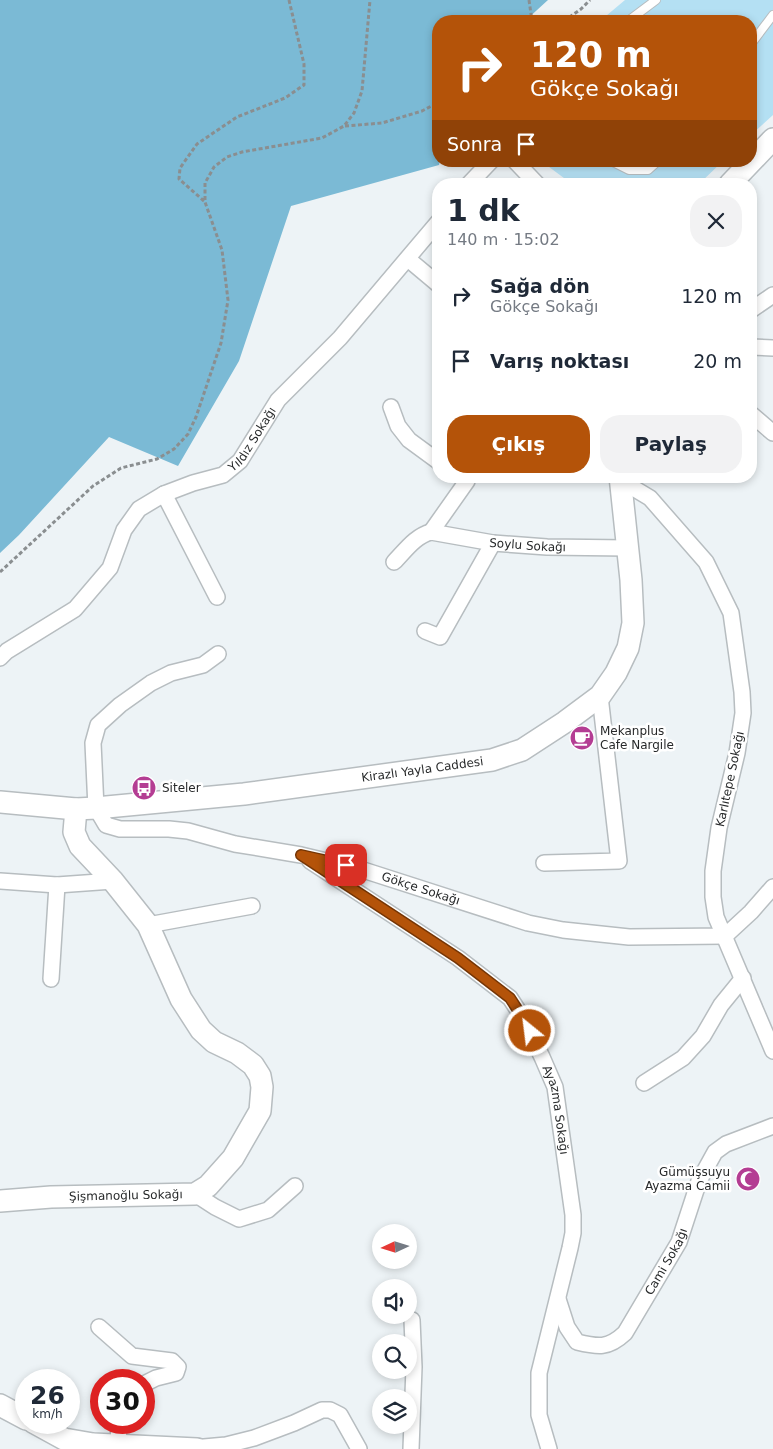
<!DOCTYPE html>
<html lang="tr">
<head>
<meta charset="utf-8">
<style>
  :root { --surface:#fff; --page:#f2f2f3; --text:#1f2937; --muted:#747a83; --accent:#b45309 }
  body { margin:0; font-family:"DejaVu Sans",sans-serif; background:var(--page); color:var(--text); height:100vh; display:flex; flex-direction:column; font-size:19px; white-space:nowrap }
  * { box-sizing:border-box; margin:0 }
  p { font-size:16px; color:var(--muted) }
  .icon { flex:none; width:28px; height:28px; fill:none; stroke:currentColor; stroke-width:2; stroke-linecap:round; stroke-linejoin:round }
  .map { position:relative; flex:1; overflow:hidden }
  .side { position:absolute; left:432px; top:178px; width:325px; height:305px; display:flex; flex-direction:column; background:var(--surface); border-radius:20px; box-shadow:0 2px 8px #0003 }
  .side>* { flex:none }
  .hud { position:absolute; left:432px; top:15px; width:325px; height:152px; border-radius:20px; box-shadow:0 2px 8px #0003; background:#b45309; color:#fff; overflow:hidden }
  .needle { width:32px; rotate:266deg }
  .controls { position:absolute; left:372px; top:1224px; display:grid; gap:10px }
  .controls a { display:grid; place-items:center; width:45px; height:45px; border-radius:50%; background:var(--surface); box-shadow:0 2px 8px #0003; font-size:25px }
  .speed { position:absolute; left:15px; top:1369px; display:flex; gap:10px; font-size:25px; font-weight:700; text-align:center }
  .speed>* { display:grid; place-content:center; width:65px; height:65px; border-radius:50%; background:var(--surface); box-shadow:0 2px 8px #0003; line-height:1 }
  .speed small { font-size:12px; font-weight:400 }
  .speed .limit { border:8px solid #d22; background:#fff; color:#111 }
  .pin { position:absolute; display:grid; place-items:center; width:42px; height:42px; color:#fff; margin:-21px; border-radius:10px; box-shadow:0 2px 8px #0006 }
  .me { position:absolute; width:55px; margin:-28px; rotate:331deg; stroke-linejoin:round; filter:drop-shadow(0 0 4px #0008) }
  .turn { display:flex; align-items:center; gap:18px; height:105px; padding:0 15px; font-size:22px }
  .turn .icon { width:65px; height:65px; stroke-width:2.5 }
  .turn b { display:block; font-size:35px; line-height:42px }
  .then { display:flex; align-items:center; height:48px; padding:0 15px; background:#0003; gap:10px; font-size:19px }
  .round { display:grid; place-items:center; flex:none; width:52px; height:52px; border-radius:20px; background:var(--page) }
  .head { display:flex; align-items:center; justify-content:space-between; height:85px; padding:0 15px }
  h1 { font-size:30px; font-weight:700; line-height:38px }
  .action { display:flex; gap:10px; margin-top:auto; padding:10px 15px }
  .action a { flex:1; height:58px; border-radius:20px; background:var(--accent); color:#fff; font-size:20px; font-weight:700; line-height:58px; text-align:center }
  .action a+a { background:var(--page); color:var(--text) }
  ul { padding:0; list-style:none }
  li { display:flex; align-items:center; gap:15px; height:65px; padding:0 15px }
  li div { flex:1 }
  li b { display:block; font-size:19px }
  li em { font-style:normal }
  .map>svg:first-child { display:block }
  .green { fill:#b4e0f3 }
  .forest { fill:#7bbad5 }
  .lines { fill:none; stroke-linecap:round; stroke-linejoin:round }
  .lane-casing { stroke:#b7bdc0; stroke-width:10 }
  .street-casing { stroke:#b7bdc0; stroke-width:18 }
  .secondary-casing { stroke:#b7bdc0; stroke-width:24 }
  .path { stroke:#8a8e90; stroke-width:3; stroke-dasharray:4 2.5; stroke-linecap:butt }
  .lane { stroke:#fff; stroke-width:8 }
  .street { stroke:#fff; stroke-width:15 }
  .secondary { stroke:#fff; stroke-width:21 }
  .route-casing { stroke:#753606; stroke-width:12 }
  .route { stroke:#b45309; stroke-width:9 }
  .labels { text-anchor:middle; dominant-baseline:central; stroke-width:5; stroke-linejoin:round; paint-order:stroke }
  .street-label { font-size:12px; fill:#27292a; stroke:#fff }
  .poi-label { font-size:12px; fill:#27292a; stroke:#fff; text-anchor:start }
</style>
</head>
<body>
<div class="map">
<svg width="773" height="1449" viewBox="0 0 773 1449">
  <rect width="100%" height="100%" fill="#edf3f6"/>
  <path class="green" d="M 625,0 L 773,0 L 773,115 L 751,135 L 751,21 L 600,21 Z
    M 541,161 L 723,161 L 699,184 L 572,184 Z"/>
  <path class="forest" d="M 0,0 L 548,0 L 525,21 L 439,21 L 439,161 L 440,161 L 439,165 L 291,206 L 239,361 L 178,466 L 109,437 L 19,535 L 0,553 Z"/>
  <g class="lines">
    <defs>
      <path id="lane" d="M 628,21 L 656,0
        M 751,44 L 773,15
        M 611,161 L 629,170 L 648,170 L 658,161"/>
      <g id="street">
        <path d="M 515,161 L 537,184"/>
        <path d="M 469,184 L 491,161"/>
        <path d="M 408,259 L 439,285"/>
        <path d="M 751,310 L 773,295"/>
        <path d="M 751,347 L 773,348"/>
        <path d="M 391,407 L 398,426 L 409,440 L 439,462"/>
        <path d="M 751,414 L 773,433"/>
        <path d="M 620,480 L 650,498 L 706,562 L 731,613 L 742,692 L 743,713 L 737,753 L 719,828 L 713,871 L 713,897 L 716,917 L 773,1051"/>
        <path d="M 164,494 L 217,597"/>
        <path d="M 431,532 L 467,481 L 460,476"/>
        <path id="s1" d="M 394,562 C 405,551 415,536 431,532 L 493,543 L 547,547 L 627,548"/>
        <path d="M 425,631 L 440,637 L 493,543"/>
        <path id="s2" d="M 218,654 L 203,665 L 171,673 L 151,683 L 120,705 L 98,725 L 93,743 L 96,808 L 106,825 L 120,829 L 169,829 L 188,831 L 235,844 L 301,855 L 360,869 L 528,923 L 563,930 L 629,937 L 725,936 L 751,912 L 773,887"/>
        <path id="s3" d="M 0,658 L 7,651 L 75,609 L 110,568 L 124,530 L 139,509 L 164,494 L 193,483 L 223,475 L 240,461 L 278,400 L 340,338 L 439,221"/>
        <path id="s4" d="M 310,861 L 458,958 L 510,998 L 523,1018 L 542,1057 L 555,1087 L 573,1215 L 573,1233 L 570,1248 L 539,1373 L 539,1415 L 549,1449"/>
        <path d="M 544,863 L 619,861 L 600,696"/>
        <path d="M 0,881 L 57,885 L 113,881"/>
        <path d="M 148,925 L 252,906"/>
        <path d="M 51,979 L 57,885"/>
        <path d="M 644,1083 L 683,1058 L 703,1036 L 721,1005 L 743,978"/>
        <path d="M 195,1194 L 215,1207 L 239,1219 L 268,1210 L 295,1186"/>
        <path id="s5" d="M 558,1299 L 567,1327 L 577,1342 C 598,1347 608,1349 625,1333 L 679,1242 L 699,1181 L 715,1152 L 726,1144 L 773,1126"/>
        <path d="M 99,1327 L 132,1356 L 172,1361 L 178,1367 L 176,1373 L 156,1378 L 144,1384"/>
        <path d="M 119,1422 L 118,1444 L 123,1449"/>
        <path d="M 193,1448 L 226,1445 L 254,1438 L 294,1423 L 322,1410 L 330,1410 L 340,1415 L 359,1449"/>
        <path d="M 411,1449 L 414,1367 L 412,1320"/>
      </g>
      <g id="secondary">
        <path d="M 730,184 L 773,139"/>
        <path id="s6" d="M 0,802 L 76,809 L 96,808 L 244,794 L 492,760 L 522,750 L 565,722 L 600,696 L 616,673 L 628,648 L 633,623 L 631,580 L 620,476"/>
        <path id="s7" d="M 0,1201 L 51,1197 L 195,1194 L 208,1186 L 233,1158 L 260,1111 L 262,1087 L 260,1076 L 253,1065 L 237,1053 L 214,1042 L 201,1030 L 181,999 L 148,925 L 113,881 L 80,846 L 74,832 L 76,809"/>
        <path d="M 0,1405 L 26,1419"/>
        <path d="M 33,1422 L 64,1439 L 93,1444 L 197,1449"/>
      </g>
    </defs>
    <use href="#lane" class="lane-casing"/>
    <use href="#street" class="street-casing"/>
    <use href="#secondary" class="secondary-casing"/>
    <path class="path" d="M 529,0 L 532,21
      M 564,21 L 581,9 L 590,0
      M 345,126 L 382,123 L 422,111 L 439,102
      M 204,201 L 179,179 L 180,168 L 197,144 L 237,117 L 285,98 L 304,85 L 304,64 L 289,0
      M 0,572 L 93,486 L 121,468 L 157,459 L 174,449 L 188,434 L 196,417 L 221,343 L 228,300 L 222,250 L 205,202 L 205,183 L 214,167 L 227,157 L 242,152 L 322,138 L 344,126 L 354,113 L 362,91 L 370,0"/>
    <use href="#lane" class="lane"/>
    <use href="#street" class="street"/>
    <use href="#secondary" class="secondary"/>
  </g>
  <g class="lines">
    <defs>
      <path id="route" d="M 346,865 L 301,855 L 458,958 L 510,998 L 523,1018 L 530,1031"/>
    </defs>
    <use href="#route" class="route-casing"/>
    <use href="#route" class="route"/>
  </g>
  <defs>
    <symbol id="cafe-disc" viewBox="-11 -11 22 22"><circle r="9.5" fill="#b43d93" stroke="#fff"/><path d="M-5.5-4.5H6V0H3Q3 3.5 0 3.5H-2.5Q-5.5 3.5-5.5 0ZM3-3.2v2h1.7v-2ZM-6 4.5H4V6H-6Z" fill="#fff"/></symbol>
    <symbol id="bus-disc" viewBox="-11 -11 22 22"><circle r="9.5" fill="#b43d93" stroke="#fff"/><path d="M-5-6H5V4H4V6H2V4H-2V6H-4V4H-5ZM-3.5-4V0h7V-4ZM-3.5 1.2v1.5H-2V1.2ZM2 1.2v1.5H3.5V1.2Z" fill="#fff"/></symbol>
    <symbol id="mosque-disc" viewBox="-11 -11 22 22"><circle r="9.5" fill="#b43d93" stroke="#fff"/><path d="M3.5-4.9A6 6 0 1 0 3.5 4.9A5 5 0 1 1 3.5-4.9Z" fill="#fff"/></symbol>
  </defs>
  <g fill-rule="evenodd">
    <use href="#cafe-disc" x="568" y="724" width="28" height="28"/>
    <use href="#bus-disc" x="130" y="774" width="28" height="28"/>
    <use href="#mosque-disc" x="734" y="1165" width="28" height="28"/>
  </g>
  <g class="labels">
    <g class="street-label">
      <text stroke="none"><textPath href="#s3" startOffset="348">Yıldız Sokağı</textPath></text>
      <text stroke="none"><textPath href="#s1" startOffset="146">Soylu Sokağı</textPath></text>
      <text stroke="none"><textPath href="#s6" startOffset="425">Kirazlı Yayla Caddesi</textPath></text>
      <text transform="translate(730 779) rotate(-78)">Karlıtepe Sokağı</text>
      <text stroke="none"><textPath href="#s2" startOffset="568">Gökçe Sokağı</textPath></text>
      <text stroke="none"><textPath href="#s4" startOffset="365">Ayazma Sokağı</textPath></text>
      <text stroke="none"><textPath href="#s7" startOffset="126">Şişmanoğlu Sokağı</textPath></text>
      <text stroke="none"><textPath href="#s5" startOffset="182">Cami Sokağı</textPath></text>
    </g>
    <g class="poi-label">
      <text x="600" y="731">Mekanplus<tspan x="600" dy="14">Cafe Nargile</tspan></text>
      <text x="162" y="788">Siteler</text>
      <text x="730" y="1172" text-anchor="end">Gümüşsuyu<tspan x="730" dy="14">Ayazma Camii</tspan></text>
    </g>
  </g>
</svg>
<div class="controls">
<a><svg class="needle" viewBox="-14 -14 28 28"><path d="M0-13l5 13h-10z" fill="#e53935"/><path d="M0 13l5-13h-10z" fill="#747a83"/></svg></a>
<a><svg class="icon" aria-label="sound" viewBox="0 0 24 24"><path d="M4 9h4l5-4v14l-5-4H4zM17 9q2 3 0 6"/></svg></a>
<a><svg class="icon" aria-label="search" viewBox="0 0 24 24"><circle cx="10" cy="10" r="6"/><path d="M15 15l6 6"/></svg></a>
<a><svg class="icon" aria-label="layers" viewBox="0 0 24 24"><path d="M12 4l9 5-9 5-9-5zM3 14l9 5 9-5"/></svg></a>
</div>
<div class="speed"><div>26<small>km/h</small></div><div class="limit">30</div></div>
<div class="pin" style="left:346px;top:865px;background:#d93025"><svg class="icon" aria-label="arrive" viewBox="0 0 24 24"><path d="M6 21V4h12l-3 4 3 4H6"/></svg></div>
<svg class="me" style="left:530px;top:1031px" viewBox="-20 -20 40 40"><circle r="17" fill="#b45309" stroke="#fff" stroke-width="3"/><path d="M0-11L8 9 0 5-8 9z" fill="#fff"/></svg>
<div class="hud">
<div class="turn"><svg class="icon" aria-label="right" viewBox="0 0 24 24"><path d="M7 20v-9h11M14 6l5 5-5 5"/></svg><div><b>120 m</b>Gökçe Sokağı</div></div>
<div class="then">Sonra<svg class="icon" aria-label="arrive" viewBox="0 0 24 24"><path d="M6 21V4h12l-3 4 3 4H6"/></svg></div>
</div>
<section class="side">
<div class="head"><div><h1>1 dk</h1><p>140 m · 15:02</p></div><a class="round"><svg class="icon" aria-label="close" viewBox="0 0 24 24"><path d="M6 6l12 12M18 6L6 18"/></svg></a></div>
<ul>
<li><svg class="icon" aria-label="right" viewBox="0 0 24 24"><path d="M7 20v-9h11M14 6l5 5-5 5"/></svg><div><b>Sağa dön</b><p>Gökçe Sokağı</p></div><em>120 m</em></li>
<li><svg class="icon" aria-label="arrive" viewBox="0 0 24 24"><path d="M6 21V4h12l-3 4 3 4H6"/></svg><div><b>Varış noktası</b></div><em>20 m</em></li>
</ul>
<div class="action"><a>Çıkış</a><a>Paylaş</a></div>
</section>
</div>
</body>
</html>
